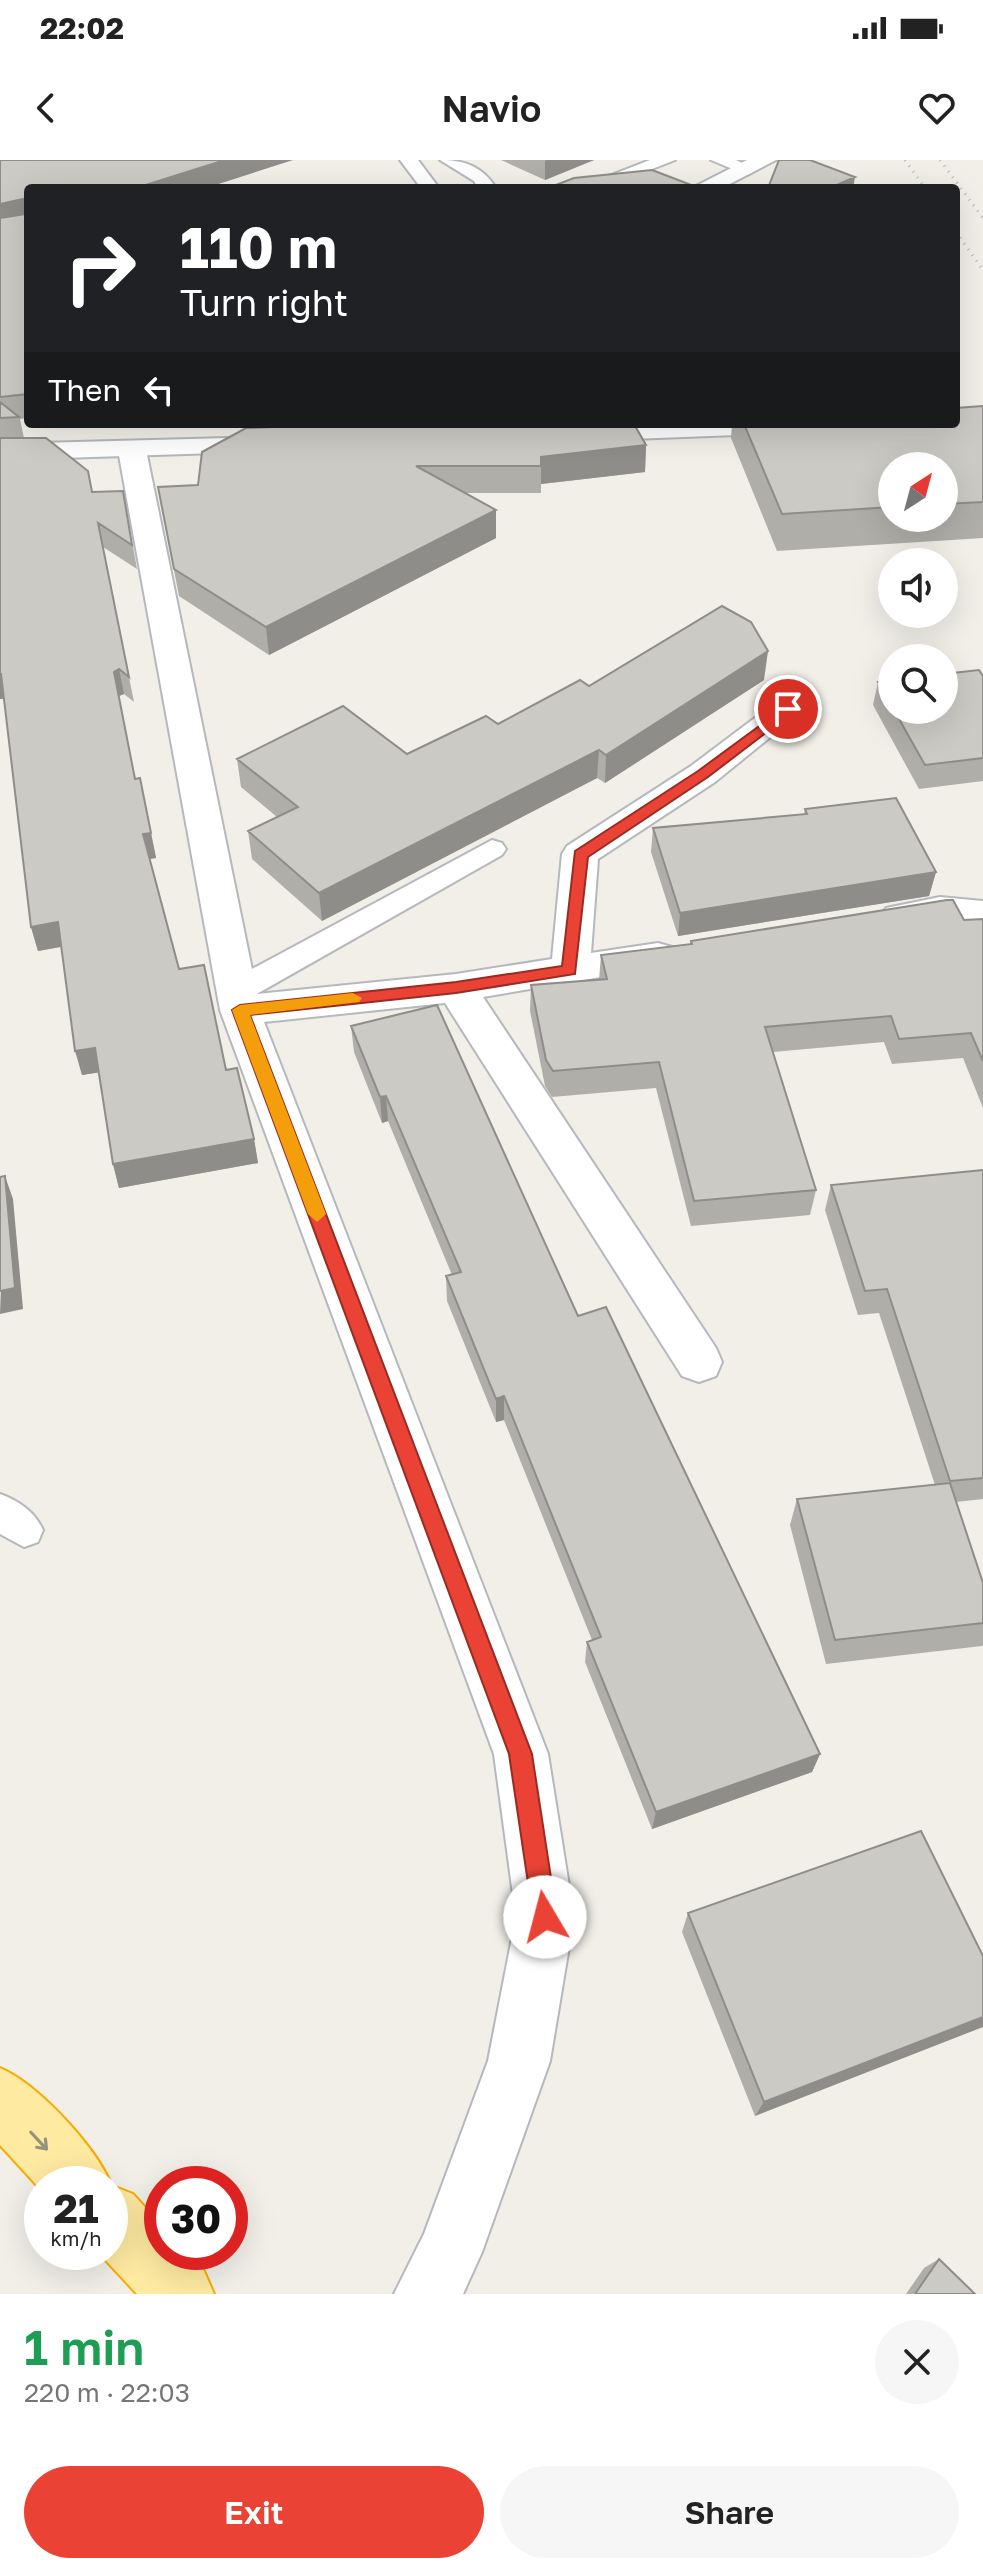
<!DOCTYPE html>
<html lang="en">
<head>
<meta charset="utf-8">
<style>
  :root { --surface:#fff; --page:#f6f6f6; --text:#222; --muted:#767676; --accent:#ea4335 }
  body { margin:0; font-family:"Golos Text",sans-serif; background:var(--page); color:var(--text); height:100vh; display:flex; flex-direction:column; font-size:30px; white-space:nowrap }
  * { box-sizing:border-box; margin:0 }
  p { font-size:26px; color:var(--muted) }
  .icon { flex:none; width:44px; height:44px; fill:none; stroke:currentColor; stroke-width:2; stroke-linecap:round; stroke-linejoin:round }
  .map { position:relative; height:2134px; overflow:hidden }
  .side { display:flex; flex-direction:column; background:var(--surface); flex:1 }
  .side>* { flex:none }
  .guide { position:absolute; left:24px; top:24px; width:936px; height:244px; border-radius:8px; box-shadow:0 8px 32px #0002; background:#202124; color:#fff; overflow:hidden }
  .needle { width:52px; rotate:36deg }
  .fabs { position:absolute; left:878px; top:292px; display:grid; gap:16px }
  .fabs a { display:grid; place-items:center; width:80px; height:80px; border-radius:50%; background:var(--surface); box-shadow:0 8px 32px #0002; font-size:40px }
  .speed { position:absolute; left:24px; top:2006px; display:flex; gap:16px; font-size:40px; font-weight:700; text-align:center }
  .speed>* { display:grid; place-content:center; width:104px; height:104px; border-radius:50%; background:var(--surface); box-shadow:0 8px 32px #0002; line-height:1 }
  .speed small { font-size:20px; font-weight:400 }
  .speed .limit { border:12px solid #d22; background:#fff; color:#111 }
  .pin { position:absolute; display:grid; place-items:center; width:68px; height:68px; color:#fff; margin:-34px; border:4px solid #fff; border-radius:50%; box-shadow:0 2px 8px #0007 }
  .me { position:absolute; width:88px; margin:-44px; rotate:352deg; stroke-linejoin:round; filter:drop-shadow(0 0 6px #0008) }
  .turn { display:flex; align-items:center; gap:28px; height:168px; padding:0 24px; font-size:36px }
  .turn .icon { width:104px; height:104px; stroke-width:2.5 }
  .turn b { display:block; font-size:56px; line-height:68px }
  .then { display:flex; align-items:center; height:76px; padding:0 24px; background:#0003; gap:16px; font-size:30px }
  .round { display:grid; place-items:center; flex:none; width:84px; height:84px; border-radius:42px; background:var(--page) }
  .headline { display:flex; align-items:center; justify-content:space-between; height:136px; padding:0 24px }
  h1 { font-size:48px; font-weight:600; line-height:60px; color:#1e9e55 }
  .cta { display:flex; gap:16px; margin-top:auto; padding:16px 24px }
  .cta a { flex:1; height:92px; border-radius:48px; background:var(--accent); color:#fff; font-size:32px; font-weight:600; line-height:92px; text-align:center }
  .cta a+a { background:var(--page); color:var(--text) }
  .status { display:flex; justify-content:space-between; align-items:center; height:56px; padding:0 40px; background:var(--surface); direction:ltr }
  .status svg { height:22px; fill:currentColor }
  header { display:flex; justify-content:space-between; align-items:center; height:104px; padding:0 24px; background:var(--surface); font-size:36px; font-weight:600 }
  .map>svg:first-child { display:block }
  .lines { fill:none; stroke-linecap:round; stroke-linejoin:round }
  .service-casing { stroke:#b5b8bc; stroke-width:4 }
  .minor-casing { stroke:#b5b8bc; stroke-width:4 }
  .tertiary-casing { stroke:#b5b8bc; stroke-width:4 }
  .trunk-casing { stroke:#f9ab00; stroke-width:4 }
  .service { fill:#fff; fill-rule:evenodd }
  .minor { fill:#fff; fill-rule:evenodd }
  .tertiary { fill:#fff; fill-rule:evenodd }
  .trunk { fill:#feeaa1; fill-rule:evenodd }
  .rail { stroke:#b6b7b8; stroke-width:3; stroke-dasharray:1 6; stroke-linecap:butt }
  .wall { fill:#afaea9; fill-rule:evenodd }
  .shaded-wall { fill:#8f8d8a }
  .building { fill:#cccac5; stroke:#8f8d8a; stroke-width:2 }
  .oneway { stroke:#97927c }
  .route { fill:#ea4335; stroke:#982c22; stroke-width:2 }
  .slow { fill:#f59e0b }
</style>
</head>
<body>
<div class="status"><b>22:02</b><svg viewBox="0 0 49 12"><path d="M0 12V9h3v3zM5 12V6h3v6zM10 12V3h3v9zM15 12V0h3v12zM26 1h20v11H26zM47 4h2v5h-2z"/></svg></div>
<header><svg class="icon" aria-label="back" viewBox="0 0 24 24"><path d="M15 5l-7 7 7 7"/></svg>Navio<svg class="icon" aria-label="heart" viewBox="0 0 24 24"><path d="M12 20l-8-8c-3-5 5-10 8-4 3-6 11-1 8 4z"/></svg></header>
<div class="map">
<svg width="983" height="2134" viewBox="0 0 983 2134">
  <rect width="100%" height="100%" fill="#f1efe8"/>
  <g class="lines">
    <defs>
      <path id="service" d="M 400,0 L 418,0 L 439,28 L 421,28 Z
        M 440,0 C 465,0 483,7 496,28 L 478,28 L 474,21 Z
        M 650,0 L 675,0 L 604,28 L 578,28 Z
        M 711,0 L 736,0 L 756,10 L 747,15 Z
        M 492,680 L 502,683 L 506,689 L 502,695 L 248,839 L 237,842 L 226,839 L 222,831 L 226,823 Z
        M 0,1334 C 19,1341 35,1352 43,1370 L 38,1382 L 24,1387 L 0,1374 Z"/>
      <path id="minor" d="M 747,0 L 776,0 L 722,28 L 692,28 Z
        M 132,282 L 142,284 L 146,290 L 257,834 L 456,814 L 552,799 L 562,694 L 567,686 L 691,606 L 776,542 L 788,539 L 800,542 L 805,549 L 715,622 L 598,699 L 591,793 L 658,783 L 672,787 L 677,796 L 672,805 L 483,837 L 716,1188 L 722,1202 L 716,1216 L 699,1222 L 682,1216 L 445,843 L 264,862 L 548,1594 L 574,1757 L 550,1901 L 482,2092 L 463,2134 L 394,2134 L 424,2074 L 488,1901 L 516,1757 L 494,1594 L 220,850 L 118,290 L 122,284 Z
        M 940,737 L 983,741 L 983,767 L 940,763 L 899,770 L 886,766 L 880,757 L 886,748 Z"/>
      <path id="tertiary" d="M 596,264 L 828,264 L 824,270 L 814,272 L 578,281 L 568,279 L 564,273 L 568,267 Z
        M 269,277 L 279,279 L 283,285 L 279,291 L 0,300 L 0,284 Z"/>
      <path id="trunk" d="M 0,1908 C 38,1924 95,1986 111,2024 L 110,2025 L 133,2034 L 162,2066 L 162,2092 L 187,2092 L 204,2111 L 214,2134 L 137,2134 L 98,2092 L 110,2092 L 110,2024 L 42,2024 L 42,2031 L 0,1985 Z"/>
    </defs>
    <use href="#service" class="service-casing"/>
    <use href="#minor" class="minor-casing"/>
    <use href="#tertiary" class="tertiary-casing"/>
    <use href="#trunk" class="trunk-casing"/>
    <use href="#service" class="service"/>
    <use href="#minor" class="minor"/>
    <use href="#tertiary" class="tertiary"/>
    <use href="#trunk" class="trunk"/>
    <path class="rail" d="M 905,0 L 925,28
      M 940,0 L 983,58
      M 956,72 L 983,110"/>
  </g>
  <path class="wall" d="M 0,0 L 28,28 L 28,258 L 20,259 L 24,278 L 92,332 L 123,331 L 137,409 L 103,387 L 134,542 L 124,534 L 119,536 L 135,619 L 140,618 L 156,698 L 150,699 L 179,809 L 226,910 L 254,979 L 258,1003 L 119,1028 L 113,1004 L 99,912 L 82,915 L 61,787 L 38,791 L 31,767 L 4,539 L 0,539 Z
    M 501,0 L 594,0 L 545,20 Z
    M 983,246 L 983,378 L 777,391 L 731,278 L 732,264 L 956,264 ZM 892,306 L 944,306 L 944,358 L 892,358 Z
    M 290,264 L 634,264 L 646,285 L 645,312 L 541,324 L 541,333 L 464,333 L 496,378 L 269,495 L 179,436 L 158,327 L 198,325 L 290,266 Z
    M 983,516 L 983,621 L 919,629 L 873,545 L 878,522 L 892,520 L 892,550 L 944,550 Z
    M 764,520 L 605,623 L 597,618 L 322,761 L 252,699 L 248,671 L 277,657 L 241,627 L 237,599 L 407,594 L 498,564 L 589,526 Z
    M 805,649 L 936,712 L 929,736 L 678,776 L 651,692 L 653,668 L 804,655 Z
    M 983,759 L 983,948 L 963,898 L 892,904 L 884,882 L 773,892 L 816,1030 L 810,1055 L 691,1066 L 656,928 L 552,937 L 545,926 L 530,851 L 531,825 L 599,820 L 601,795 L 690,784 L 691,781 Z
    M 351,866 L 578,1156 L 820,1594 L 812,1612 L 652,1669 L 585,1502 L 587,1482 L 592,1480 L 504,1260 L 496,1262 L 447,1141 L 446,1116 L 452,1115 L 388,961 L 382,963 L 354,892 Z
    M 983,1010 L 983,1339 L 956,1342 L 983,1423 L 983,1485 L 982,1486 L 826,1504 L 790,1365 L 797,1339 L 935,1325 L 879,1153 L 858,1155 L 825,1050 L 831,1025 Z
    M 688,1753 L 983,1796 L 755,1956 L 682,1772 Z
    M 939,2099 L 975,2134 L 906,2134 L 924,2108 Z"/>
  <path class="shaded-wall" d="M 225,0 L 293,0 L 206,28 L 136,28 Z
    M 547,0 L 594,0 L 545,20 L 545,1 Z
    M 855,17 L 853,28 L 830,28 Z
    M 23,39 L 28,61 L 0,66 L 0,44 Z
    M 646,285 L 645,312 L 541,324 L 541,297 Z
    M 496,350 L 496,378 L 269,495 L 266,467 Z
    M 768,491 L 764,520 L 605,623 L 606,595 Z
    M 119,509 L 124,534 L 119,536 L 114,512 Z
    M 0,514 L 1,514 L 8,538 L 0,539 Z
    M 599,590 L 597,618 L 322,761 L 319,733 Z
    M 151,673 L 156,698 L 148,699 L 143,674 Z
    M 936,712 L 929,736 L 678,776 L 680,753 Z
    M 58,762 L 65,786 L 38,791 L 31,767 Z
    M 95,888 L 102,912 L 82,915 L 75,891 Z
    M 386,936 L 388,961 L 382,963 L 380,937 Z
    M 254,979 L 258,1003 L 119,1028 L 113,1004 Z
    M 5,1016 L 13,1039 L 23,1149 L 0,1154 Z
    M 504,1236 L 504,1260 L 496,1262 L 496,1239 Z
    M 820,1594 L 812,1612 L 652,1669 L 656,1652 Z
    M 983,1857 L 983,1867 L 755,1956 L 764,1942 Z"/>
  <path class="building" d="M 0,0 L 225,0 L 136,28 L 28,28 L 28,234 L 0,237 L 0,58 L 26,54 L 23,39 L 0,44 Z
    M 779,0 L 810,0 L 855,17 L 830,28 L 768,28 Z
    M 652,10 L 699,28 L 548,28 L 574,18 Z
    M 0,242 L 19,257 L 0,258 Z
    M 983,246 L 983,342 L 944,344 L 944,306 L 892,306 L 892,347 L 782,354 L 744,264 L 956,264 L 956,248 Z
    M 360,264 L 634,264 L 646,285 L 541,297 L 541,306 L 416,306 L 496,350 L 266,467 L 174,409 L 158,327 L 198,325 L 202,292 L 246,268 Z
    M 0,278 L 46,278 L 88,311 L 92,332 L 123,331 L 132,385 L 98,363 L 129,517 L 119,509 L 114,512 L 135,619 L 140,618 L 151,673 L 143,674 L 179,809 L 204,805 L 226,910 L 237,908 L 254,979 L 113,1004 L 95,888 L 75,891 L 58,762 L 31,767 L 1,514 L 0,514 Z
    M 722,446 L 751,462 L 768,491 L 606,595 L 599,590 L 319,733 L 248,671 L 298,647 L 237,599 L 343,546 L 407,594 L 486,556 L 498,564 L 580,520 L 589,526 Z
    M 979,510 L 983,516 L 983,598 L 925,605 L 894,550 L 944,550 L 944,514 Z
    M 892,520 L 892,547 L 878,522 Z
    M 896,638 L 936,712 L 680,753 L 653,668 L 807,654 L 805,649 Z
    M 947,740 L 953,740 L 964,760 L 983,759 L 983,901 L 971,873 L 899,879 L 891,856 L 765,867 L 816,1030 L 694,1041 L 659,902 L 553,911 L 546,900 L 531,825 L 607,819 L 601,795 L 692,784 L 691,781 Z
    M 437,845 L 578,1156 L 606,1147 L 820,1594 L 656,1652 L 587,1482 L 601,1477 L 504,1236 L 496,1239 L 446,1116 L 461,1112 L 386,936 L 380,937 L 351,866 Z
    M 983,1010 L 983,1318 L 950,1321 L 887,1129 L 865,1131 L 831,1025 Z
    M 5,1016 L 15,1128 L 0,1131 L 0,1017 Z
    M 950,1323 L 983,1423 L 983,1463 L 835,1480 L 797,1339 Z
    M 921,1671 L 983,1796 L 983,1857 L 764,1942 L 688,1753 Z
    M 939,2099 L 975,2134 L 915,2134 Z"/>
  <defs><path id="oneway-shaft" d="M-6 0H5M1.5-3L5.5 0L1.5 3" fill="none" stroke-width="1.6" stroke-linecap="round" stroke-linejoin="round" transform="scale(2)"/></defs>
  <use class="oneway" href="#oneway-shaft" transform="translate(39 1981) rotate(47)"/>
  <path class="route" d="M 788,545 L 795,549 L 793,552 L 708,617 L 588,697 L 575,814 L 456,833 L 250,855 L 532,1594 L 557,1757 L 553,1765 L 545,1769 L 536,1765 L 533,1757 L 509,1594 L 232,850 L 240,845 L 456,822 L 562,806 L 575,691 L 698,611 Z"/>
  <path class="slow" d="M 353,833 L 362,838 L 359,842 L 250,855 L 326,1054 L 317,1062 L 308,1054 L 232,850 L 240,845 Z"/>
</svg>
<div class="fabs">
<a><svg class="needle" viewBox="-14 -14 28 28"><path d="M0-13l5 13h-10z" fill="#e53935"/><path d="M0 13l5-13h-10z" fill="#767676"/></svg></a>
<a><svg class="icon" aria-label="sound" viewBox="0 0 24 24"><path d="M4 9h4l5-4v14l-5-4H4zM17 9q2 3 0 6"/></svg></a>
<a><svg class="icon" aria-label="search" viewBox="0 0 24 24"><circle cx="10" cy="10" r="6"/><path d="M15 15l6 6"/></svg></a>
</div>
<div class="speed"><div>21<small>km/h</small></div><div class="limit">30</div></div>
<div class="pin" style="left:788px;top:549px;background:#d93025"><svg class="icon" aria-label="arrive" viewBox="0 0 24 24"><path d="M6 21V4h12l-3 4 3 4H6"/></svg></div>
<svg class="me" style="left:545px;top:1757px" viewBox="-20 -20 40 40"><circle r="19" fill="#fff"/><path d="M0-13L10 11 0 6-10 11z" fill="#ea4335"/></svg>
<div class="guide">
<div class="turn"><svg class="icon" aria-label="right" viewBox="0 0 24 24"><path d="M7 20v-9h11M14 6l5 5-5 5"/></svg><div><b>110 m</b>Turn right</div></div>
<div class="then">Then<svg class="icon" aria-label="left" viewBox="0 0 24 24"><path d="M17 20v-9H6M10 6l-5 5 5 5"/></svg></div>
</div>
</div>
<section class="side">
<div class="headline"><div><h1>1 min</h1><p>220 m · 22:03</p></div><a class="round"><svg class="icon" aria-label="close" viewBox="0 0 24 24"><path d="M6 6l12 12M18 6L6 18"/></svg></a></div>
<div class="cta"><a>Exit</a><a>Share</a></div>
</section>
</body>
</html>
